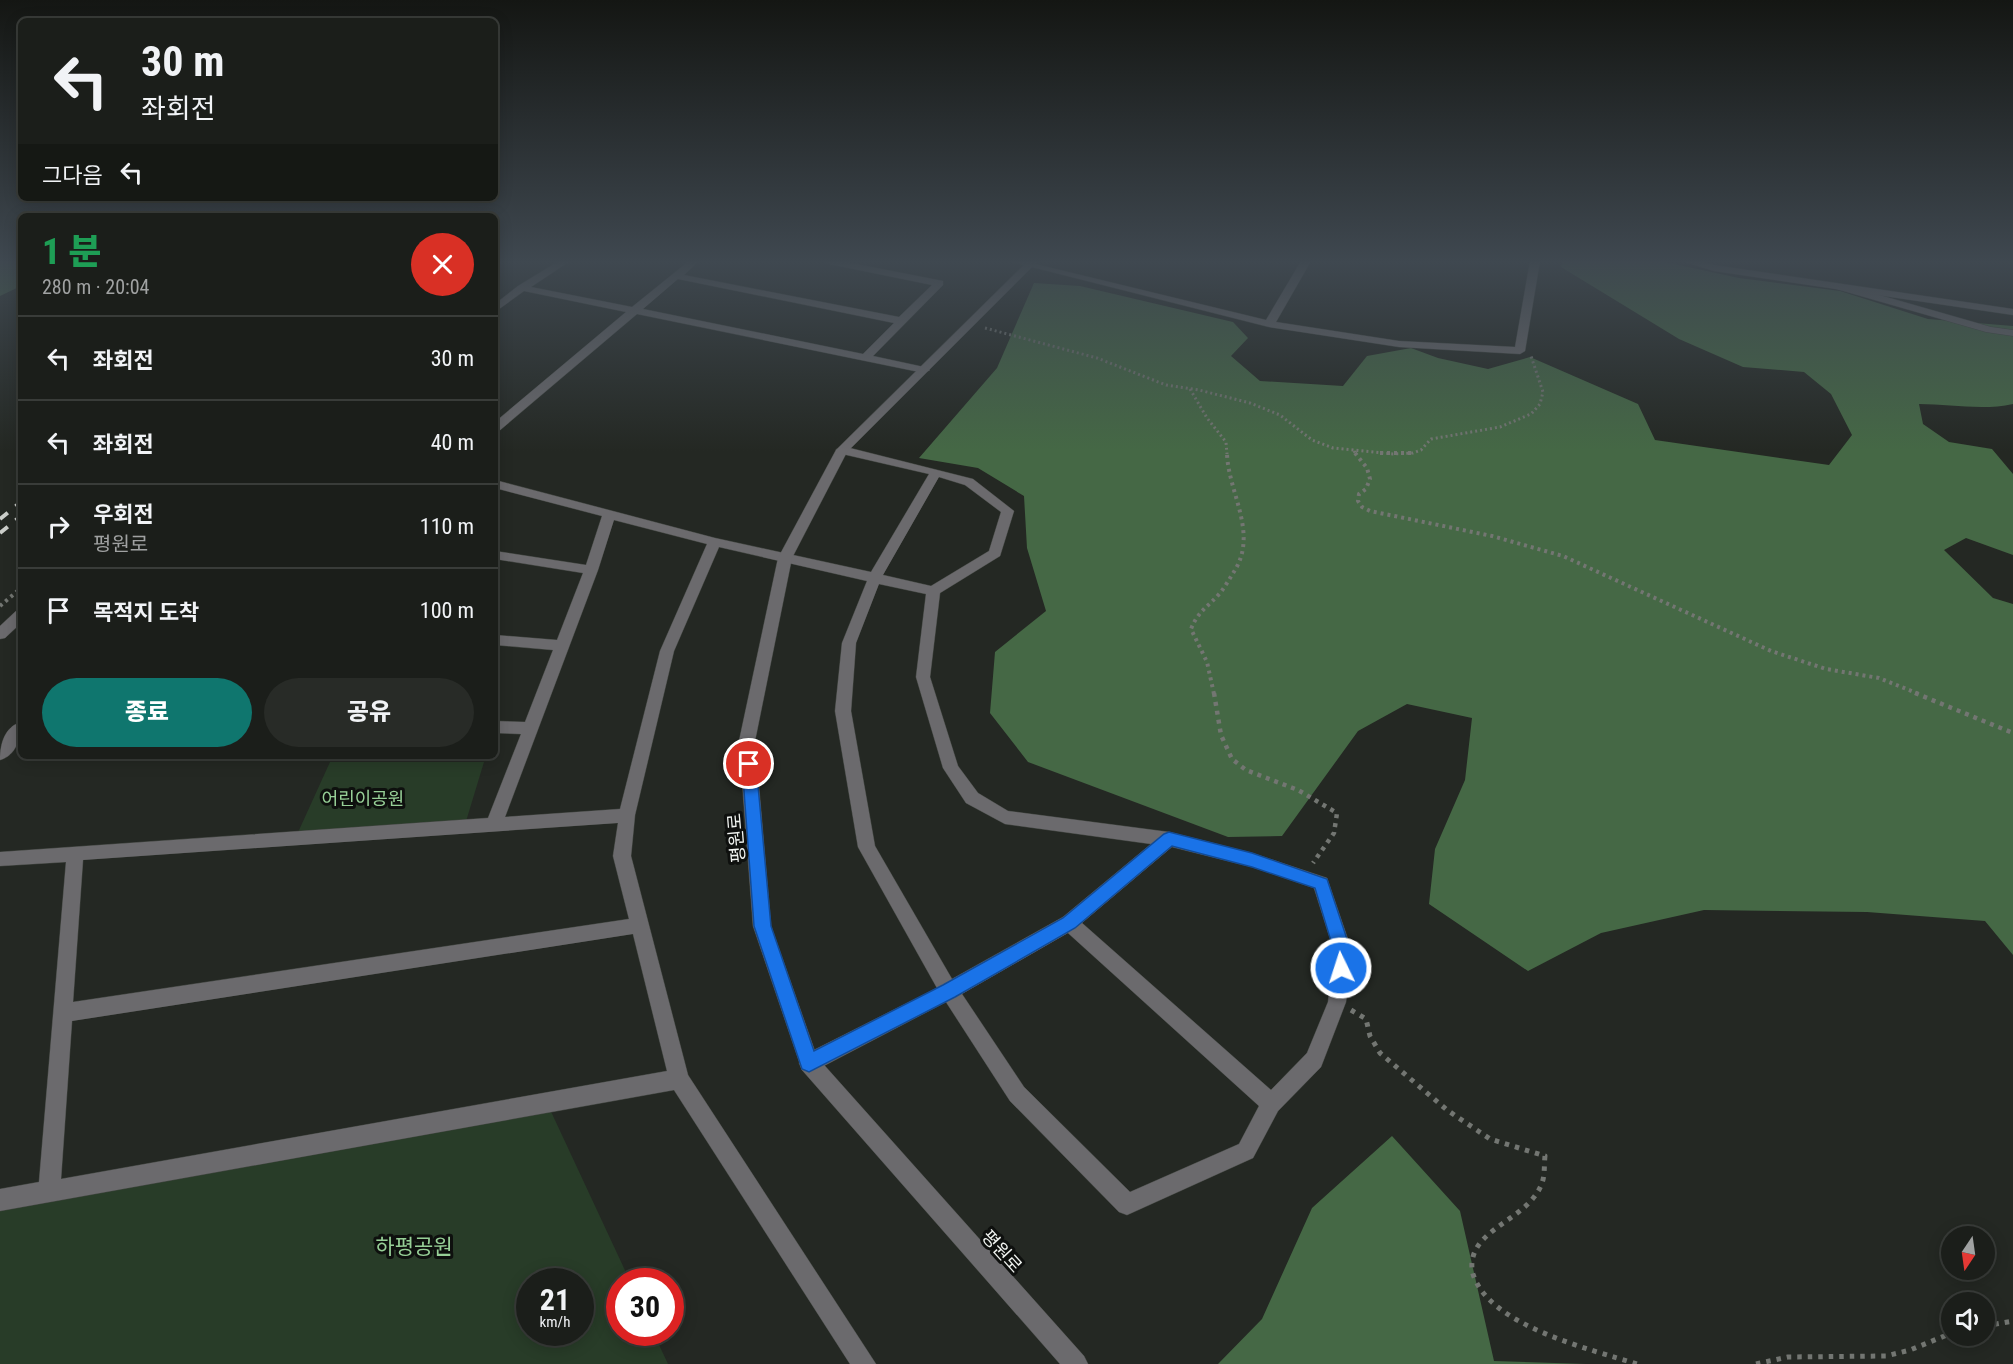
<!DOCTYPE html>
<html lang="ko">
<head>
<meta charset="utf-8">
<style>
  :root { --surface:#1b1e1a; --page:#282b27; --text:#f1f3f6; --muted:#a0a2a2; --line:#393c39; --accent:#0f766e }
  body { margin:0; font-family:"Roboto Condensed","Noto Sans KR",sans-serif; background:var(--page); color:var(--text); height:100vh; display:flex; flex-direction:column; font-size:22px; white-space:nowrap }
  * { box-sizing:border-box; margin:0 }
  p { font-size:20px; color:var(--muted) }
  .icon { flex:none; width:33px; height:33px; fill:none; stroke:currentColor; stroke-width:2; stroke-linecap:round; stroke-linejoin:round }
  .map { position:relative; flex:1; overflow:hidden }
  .side { position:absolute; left:18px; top:213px; width:480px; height:546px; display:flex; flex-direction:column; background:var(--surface); border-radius:9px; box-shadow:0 3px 15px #0003,0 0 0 2px var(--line) }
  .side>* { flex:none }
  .top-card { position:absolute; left:18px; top:18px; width:480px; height:183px; border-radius:9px; box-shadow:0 3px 15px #0003,0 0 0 2px var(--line); background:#1b1e1a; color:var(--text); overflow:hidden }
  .needle { width:39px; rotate:193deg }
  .buttons { position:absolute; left:1941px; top:1226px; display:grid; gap:12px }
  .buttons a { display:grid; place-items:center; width:54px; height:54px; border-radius:50%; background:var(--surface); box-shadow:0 3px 15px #0003,0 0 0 2px var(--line); font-size:30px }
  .speed { position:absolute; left:516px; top:1268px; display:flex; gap:12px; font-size:30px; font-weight:700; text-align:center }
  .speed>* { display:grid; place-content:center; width:78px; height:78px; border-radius:50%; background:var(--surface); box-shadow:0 3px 15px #0003,0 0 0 2px var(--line); line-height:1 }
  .speed small { font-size:15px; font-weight:400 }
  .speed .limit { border:9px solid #d22; background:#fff; color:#111 }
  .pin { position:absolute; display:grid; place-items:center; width:51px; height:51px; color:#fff; margin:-26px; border:3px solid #fff; border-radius:50%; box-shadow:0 2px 6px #0007 }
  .me { position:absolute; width:66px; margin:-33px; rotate:356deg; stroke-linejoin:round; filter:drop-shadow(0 0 4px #0008) }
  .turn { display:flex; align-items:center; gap:21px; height:126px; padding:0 24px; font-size:27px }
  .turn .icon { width:78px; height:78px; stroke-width:2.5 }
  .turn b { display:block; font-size:42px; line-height:51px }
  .then { display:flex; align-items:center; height:57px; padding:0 24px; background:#0003; gap:12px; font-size:22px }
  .round { display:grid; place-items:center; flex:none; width:63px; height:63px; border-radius:32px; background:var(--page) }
  .overview { display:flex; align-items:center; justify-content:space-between; height:102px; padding:0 24px }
  h1 { font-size:36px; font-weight:800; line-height:45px; color:#1e9e55 }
  .cta { display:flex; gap:12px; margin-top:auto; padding:12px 24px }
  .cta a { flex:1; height:69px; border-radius:36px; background:var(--accent); color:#fff; font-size:24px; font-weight:800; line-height:69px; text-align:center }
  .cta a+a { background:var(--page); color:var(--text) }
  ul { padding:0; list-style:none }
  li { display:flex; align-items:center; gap:18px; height:84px; padding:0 24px; border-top:2px solid var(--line) }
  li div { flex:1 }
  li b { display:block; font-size:22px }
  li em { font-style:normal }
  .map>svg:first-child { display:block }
  .green { fill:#283c28; fill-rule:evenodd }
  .forest { fill:#456845 }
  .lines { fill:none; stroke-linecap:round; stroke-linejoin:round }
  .minor-casing { stroke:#414540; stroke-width:1 }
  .tertiary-casing { stroke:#414540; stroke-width:1 }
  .path-far3 { stroke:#737672; stroke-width:3; stroke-dasharray:2 3; stroke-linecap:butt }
  .path-far2 { stroke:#737672; stroke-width:4; stroke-dasharray:3 4; stroke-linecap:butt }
  .path-far1 { stroke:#737672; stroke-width:4.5; stroke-dasharray:4 5; stroke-linecap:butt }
  .path { stroke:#737672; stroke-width:5; stroke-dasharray:4.5 6; stroke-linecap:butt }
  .minor { fill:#6b6a6d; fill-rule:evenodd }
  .tertiary { fill:#6b6a6d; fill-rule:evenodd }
  .rail { stroke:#cbceca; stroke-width:4; stroke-dasharray:10 10; stroke-linecap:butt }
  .route { fill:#1a73e8; stroke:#114b97; stroke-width:1.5 }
  .labels { text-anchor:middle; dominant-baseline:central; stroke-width:6; stroke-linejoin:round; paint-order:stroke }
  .park-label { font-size:18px; fill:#97d097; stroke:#0e100e }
  .street-label { font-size:18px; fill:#f1f4f1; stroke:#0e100e }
  .near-park-label { font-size:21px; fill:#97d097; stroke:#0e100e }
</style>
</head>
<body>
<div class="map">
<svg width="2013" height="1364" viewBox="0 0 2013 1364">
  <rect width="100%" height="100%" fill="#242823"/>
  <path class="green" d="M 330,762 L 484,762 L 464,828 L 295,839 Z
    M 547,1103 L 630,1281 L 620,1281 L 620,1332 L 653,1332 L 668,1364 L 0,1364 L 0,1206 ZM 530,1281 L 580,1281 L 580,1332 L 530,1332 Z"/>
  <path class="forest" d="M 0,261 L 21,261 L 21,286 L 0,296 Z
    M 1563,261 L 1660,261 L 1739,278 L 1840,291 L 1928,319 L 2013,326 L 2013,404 C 1982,411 1950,404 1919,404 L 1923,424 L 1949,442 L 1992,449 L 2013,474 L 2013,555 L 1966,538 L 1944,550 L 1993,598 L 2013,604 L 2013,955 L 1985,921 L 1867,912 L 1704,910 L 1601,933 L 1528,971 L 1429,904 L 1435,849 L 1465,780 L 1472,718 L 1407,704 L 1358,731 L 1282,836 L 1228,837 L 1028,762 L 990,713 L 995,652 L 1046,611 L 1027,548 L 1024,496 L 978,468 L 919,458 L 997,368 L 1034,283 L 1080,286 L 1233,322 L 1248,338 L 1231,356 L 1260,381 L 1343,386 L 1367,356 L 1411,348 L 1438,358 L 1488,369 L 1530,357 L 1638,404 L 1655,440 L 1829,465 L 1852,435 L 1831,394 L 1804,372 L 1743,367 L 1679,339 L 1561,267 Z
    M 1392,1136 L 1460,1211 L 1494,1361 L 1586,1364 L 1218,1364 L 1262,1319 L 1312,1208 Z"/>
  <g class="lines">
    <defs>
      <path id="minor" d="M 559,261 L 570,261 L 531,287 L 632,307 L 689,261 L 699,261 L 684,275 L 899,317 L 932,285 L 829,264 L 824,261 L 841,261 L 943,281 L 943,285 L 873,356 L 924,367 L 930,370 L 924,373 L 637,314 L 499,431 L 495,432 L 495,422 L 626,312 L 524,291 L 495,312 L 495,304 L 518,286 ZM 678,279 L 894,323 L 863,354 L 643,309 Z
        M 1008,261 L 1023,261 L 1266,320 L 1301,261 L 1311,261 L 1276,322 L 1399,341 L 1515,347 L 1530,261 L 1540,261 L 1525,351 L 1520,354 L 1399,347 L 1269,327 Z
        M 1833,284 L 1841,284 L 1991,327 L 2013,330 L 2013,336 L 1986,332 L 1833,288 Z
        M 842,446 L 973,479 L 1014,511 L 1000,556 L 940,593 L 930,677 L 958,766 L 978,793 L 1008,811 L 1169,832 L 1252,853 L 1327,878 L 1352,951 L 1346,1002 L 1321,1067 L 1278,1111 L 1253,1158 L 1127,1215 L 1119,1212 L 1010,1101 L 946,1002 L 816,1070 L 809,1073 L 802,1070 L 799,1063 L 802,1056 L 937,988 L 858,847 L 835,711 L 842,643 L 867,581 L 719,547 L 674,651 L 635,815 L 631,856 L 688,1075 L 876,1364 L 850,1364 L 674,1090 L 0,1211 L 0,1189 L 39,1182 L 66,862 L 0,866 L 0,852 L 488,818 L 521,734 L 495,733 L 495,721 L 525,722 L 553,650 L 495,645 L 495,635 L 557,640 L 583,573 L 495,559 L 495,551 L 586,565 L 602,516 L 495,488 L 495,480 L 715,538 L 871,572 L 929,474 L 838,453 L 836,450 ZM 939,477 L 965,485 L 1001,512 L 989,551 L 931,586 L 883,575 ZM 614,520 L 707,544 L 660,651 L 620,809 L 505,817 L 598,570 ZM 879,584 L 926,594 L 916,677 L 943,768 L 966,803 L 1005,824 L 1151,844 L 1063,917 L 952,979 L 875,846 L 851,711 L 856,643 ZM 618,823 L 613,856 L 629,919 L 73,1002 L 83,860 ZM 1172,847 L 1252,867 L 1314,888 L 1334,951 L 1328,1002 L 1307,1053 L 1271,1090 L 1082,923 ZM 1068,933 L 1259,1106 L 1239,1144 L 1130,1192 L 1024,1087 L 962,994 ZM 633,934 L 667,1071 L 61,1179 L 72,1021 Z
        M 21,722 C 21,737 17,755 0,760 C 0,745 4,727 21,722 Z"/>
      <path id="tertiary" d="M 1028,261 L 1038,261 L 847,452 L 792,558 L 755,741 L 771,926 L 817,1057 L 1084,1356 L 1088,1364 L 1060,1364 L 802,1070 L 753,926 L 739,741 L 778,558 L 836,450 Z
        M 1682,261 L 1697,261 L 1714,265 L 2013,309 L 2013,315 L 1714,271 Z
        M 21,610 L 21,623 L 5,638 L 0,639 L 0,626 L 16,611 Z"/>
    </defs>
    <use href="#minor" class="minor-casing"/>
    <use href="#tertiary" class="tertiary-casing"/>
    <path class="path-far3" d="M 985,328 L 1097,358 L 1166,385 L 1199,390 L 1250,403 L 1280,415 L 1312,440 L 1333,448 L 1393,454 L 1413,453 L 1421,450 L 1431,439 L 1500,427 L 1531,414 L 1540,404 L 1543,392 L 1531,356
      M 1190,389 L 1207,418 L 1226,442 L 1227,454
      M 1354,451 L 1356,454"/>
    <path class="path-far2" d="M 1355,453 L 1367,468 L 1370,479 L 1366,489 L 1359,494 L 1358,501 L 1362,507 L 1370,511 L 1492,536 L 1563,556 L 1771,651 L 1826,669 L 1879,678 L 1919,694
      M 1380,453 L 1414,453
      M 0,606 L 21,588
      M 1214,694 L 1207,662 L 1191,629 C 1198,611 1208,607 1220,593 C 1225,587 1230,578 1235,570 C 1258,532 1228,492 1227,453"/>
    <path class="path-far1" d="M 1214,693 L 1221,735 L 1232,759 L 1246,770 L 1298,790 L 1337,813 L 1334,833 L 1313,863
      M 1915,693 L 2013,733"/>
    <path class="path" d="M 1351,1010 L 1366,1019 L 1370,1036 L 1380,1053 L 1447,1110 L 1490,1139 L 1545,1156 C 1544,1165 1545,1175 1542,1183 C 1532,1211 1497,1222 1480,1243 C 1473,1252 1470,1263 1473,1274 C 1489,1326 1590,1349 1637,1364
      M 1984,1326 L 2013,1321
      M 1756,1364 L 1788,1357 L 1886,1356 L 1910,1350 L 1952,1333"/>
    <use href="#minor" class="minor"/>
    <use href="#tertiary" class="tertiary"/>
    <path class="rail" d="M 0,519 L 21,502
      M 0,533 L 21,516"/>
  </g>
  <linearGradient id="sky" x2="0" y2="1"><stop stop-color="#141613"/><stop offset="0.58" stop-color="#3f4850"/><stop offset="1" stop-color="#3f4850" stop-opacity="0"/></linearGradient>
  <rect width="2013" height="451" fill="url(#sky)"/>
  <path class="route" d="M 749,758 L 754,760 L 756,764 L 771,926 L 814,1051 L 943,985 L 1063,918 L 1164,834 L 1169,832 L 1252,853 L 1327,879 L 1351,951 L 1347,974 L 1341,976 L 1335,974 L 1333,968 L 1334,951 L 1315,888 L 1252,867 L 1172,846 L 1075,928 L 955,997 L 809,1072 L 802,1069 L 800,1063 L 754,926 L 742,764 L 744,760 Z"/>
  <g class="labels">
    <g class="park-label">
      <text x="363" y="798">어린이공원</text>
    </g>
    <g class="street-label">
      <text transform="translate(736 838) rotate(-95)">평원로</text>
      <text transform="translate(1002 1251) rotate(48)">평원로</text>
    </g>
    <g class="near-park-label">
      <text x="414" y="1247">하평공원</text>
    </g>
  </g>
</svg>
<div class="buttons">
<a><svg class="needle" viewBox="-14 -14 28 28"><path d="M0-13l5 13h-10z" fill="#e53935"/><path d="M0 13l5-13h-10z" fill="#a0a2a2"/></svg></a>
<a><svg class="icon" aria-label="sound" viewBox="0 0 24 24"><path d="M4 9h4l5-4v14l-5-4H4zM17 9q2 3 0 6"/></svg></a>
</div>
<div class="speed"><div>21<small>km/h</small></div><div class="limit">30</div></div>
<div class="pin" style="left:749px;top:764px;background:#d93025"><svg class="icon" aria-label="arrive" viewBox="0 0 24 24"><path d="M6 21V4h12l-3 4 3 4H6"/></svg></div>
<svg class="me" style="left:1341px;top:968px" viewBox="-20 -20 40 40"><circle r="17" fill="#1a73e8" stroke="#fff" stroke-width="3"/><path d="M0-11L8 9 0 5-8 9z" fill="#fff"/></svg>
<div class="top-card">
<div class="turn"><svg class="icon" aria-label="left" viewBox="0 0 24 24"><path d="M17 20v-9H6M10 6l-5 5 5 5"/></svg><div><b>30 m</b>좌회전</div></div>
<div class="then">그다음<svg class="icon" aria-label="left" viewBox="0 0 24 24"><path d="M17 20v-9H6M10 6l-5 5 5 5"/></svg></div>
</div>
<section class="side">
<div class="overview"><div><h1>1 분</h1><p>280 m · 20:04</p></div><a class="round" style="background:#d93025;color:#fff"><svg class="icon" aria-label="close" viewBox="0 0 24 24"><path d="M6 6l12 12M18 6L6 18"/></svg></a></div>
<ul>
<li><svg class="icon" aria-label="left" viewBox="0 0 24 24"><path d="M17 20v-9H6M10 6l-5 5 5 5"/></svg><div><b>좌회전</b></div><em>30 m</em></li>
<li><svg class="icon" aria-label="left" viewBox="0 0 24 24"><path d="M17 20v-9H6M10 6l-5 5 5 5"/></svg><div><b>좌회전</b></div><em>40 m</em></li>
<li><svg class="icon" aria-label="right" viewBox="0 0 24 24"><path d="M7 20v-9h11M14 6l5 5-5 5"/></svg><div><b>우회전</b><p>평원로</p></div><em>110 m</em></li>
<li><svg class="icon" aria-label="arrive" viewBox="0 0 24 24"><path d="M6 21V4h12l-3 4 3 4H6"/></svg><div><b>목적지 도착</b></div><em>100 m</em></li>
</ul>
<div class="cta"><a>종료</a><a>공유</a></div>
</section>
</div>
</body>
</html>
